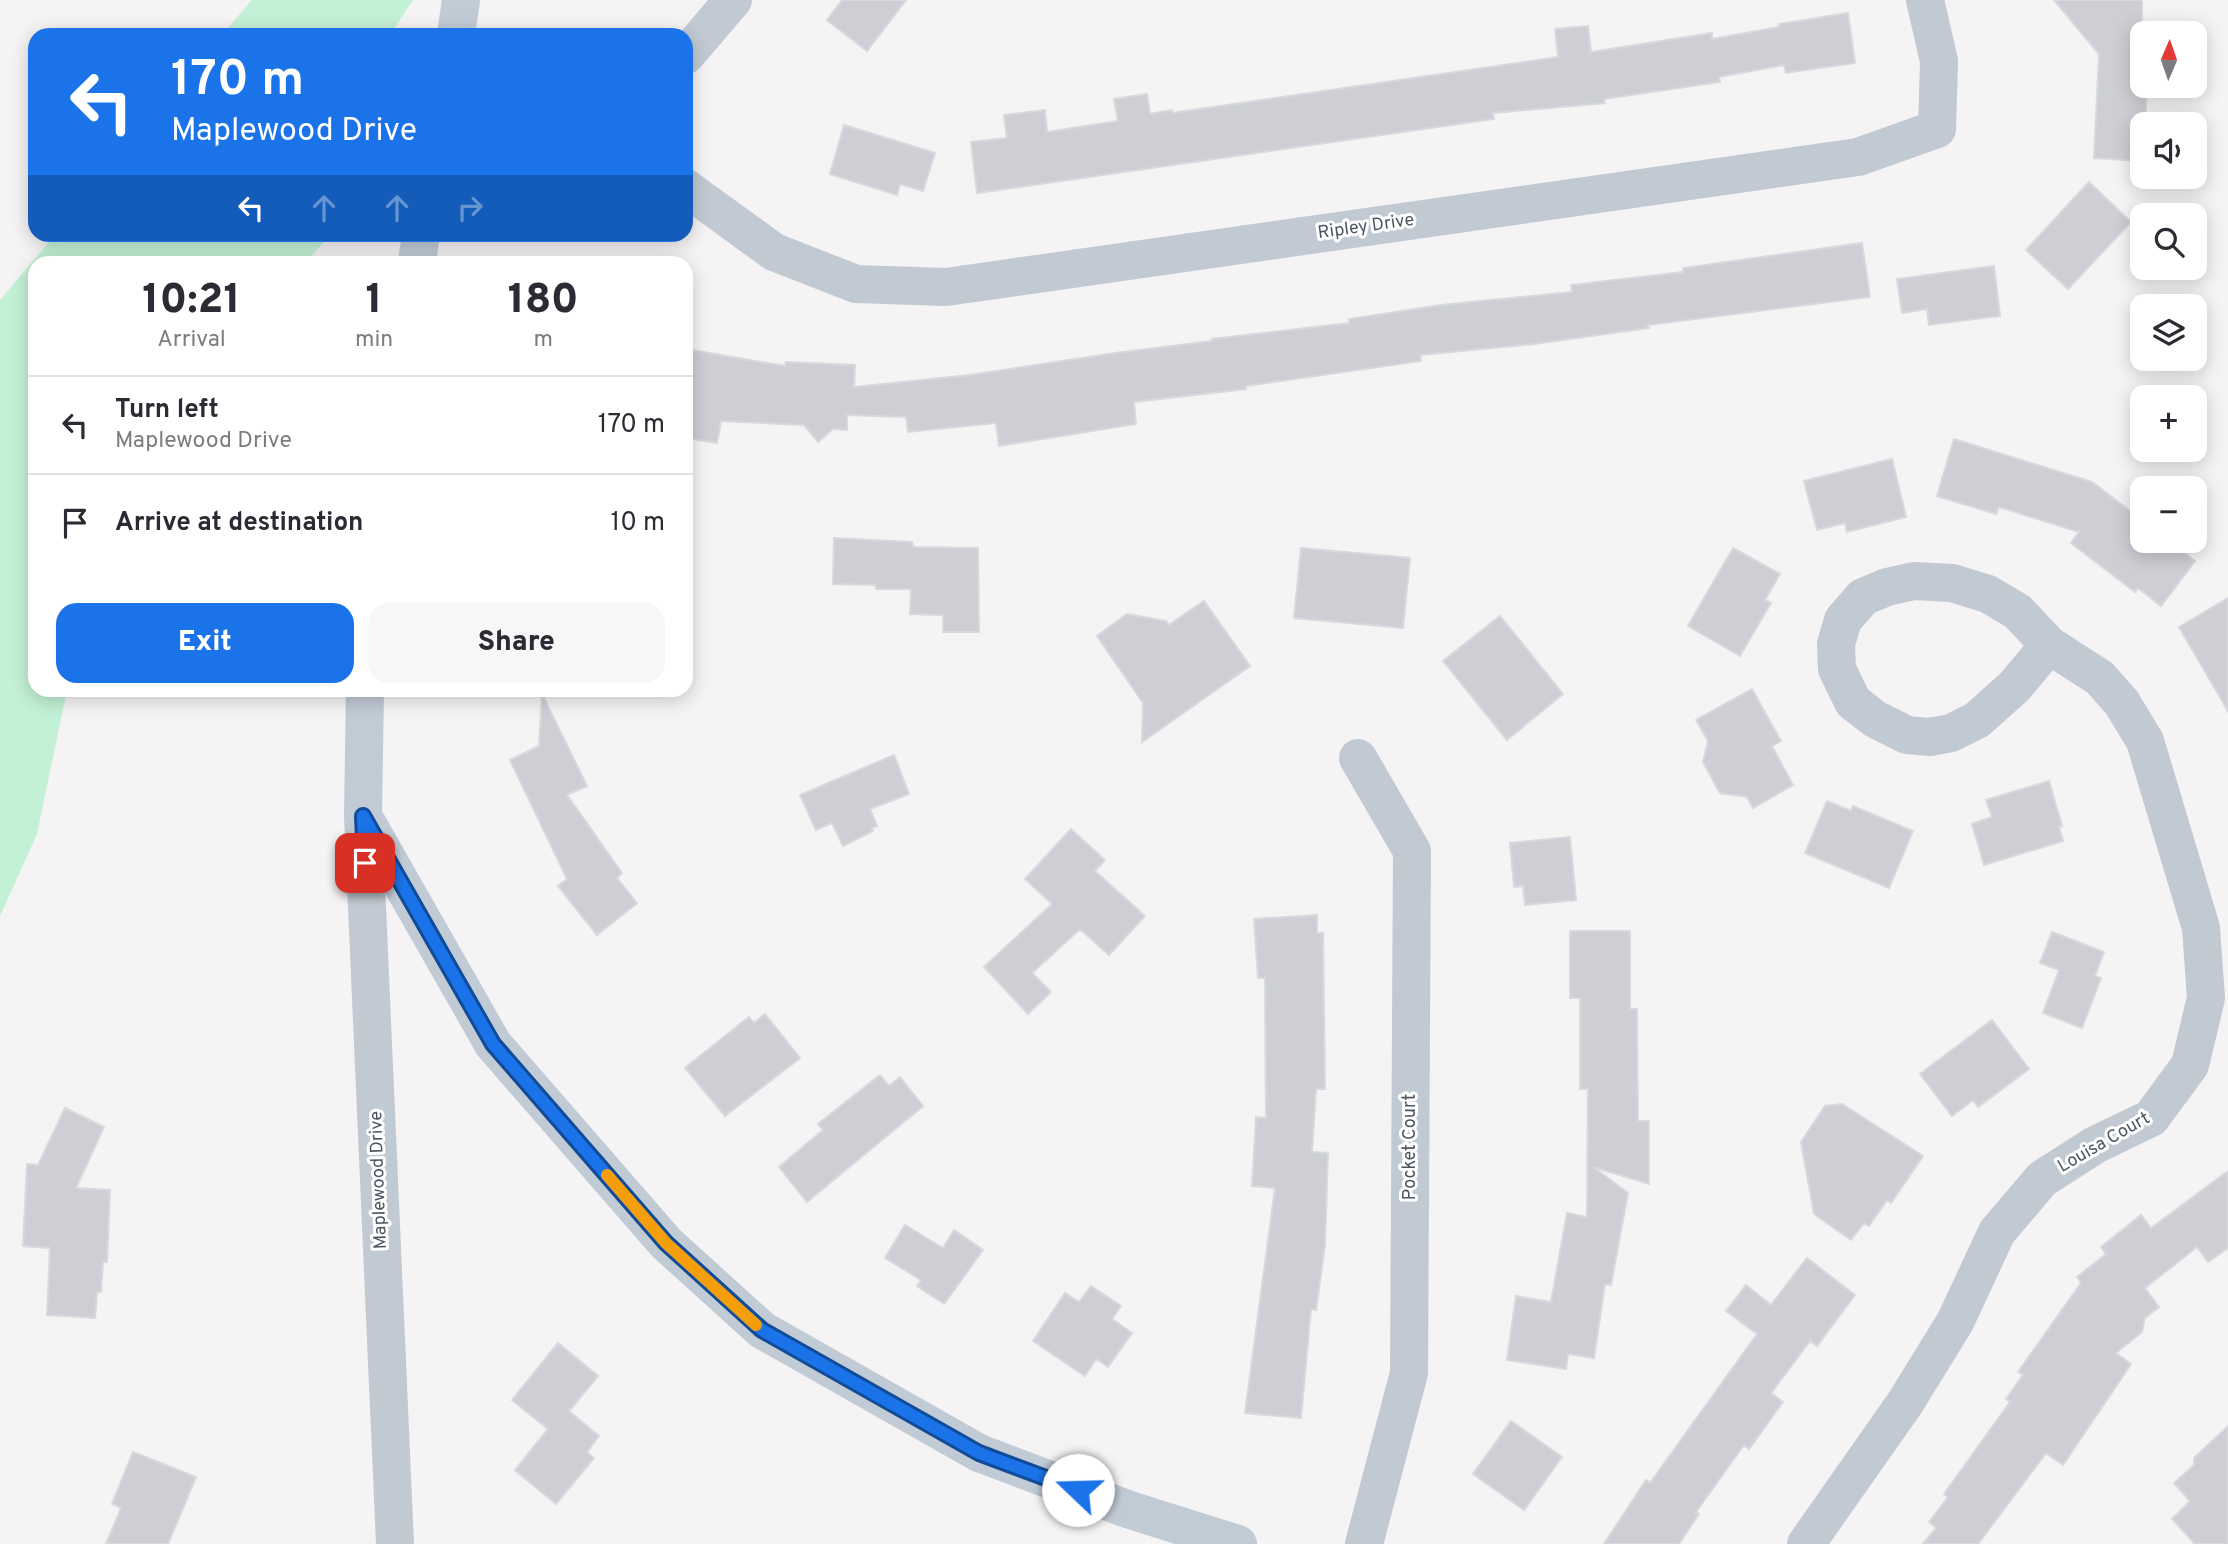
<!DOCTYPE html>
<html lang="en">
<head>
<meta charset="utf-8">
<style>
  :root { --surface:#fff; --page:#f7f7f7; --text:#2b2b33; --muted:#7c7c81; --line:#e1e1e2; --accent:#1a73e8 }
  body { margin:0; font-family:Overpass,sans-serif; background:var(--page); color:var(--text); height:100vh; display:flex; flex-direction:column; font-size:26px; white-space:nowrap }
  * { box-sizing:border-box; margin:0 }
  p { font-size:23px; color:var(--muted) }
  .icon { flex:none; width:38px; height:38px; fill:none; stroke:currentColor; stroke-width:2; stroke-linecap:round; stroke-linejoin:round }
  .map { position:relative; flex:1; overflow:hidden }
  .side { position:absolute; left:28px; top:256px; width:665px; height:441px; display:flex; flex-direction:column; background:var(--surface); border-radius:21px; box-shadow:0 4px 18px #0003 }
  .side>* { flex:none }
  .guide { position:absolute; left:28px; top:28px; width:665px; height:214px; border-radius:21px; box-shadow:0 4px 18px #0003; background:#1a73e8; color:#fff; overflow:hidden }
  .needle { width:46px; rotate:2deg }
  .controls { position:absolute; left:2130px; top:21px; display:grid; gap:14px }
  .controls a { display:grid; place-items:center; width:77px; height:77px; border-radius:14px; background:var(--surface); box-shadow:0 4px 18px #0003; font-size:35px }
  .pin { position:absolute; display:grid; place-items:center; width:60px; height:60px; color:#fff; margin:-30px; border-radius:14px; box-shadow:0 4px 10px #0006 }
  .me { position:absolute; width:77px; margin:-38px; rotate:291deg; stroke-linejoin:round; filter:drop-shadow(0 0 5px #0008) }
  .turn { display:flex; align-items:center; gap:24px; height:147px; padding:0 28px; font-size:32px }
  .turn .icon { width:91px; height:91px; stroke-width:2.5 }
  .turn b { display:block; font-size:49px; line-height:60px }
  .lanes { display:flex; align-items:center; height:66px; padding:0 28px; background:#0003; justify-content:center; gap:35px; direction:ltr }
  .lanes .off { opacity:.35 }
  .eta { display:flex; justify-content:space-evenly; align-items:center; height:119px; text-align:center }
  .eta b { font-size:42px; font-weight:800; line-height:49px }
  .primary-button { display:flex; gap:14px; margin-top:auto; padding:14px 28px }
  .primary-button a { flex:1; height:80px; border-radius:21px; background:var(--accent); color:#fff; font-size:28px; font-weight:800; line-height:80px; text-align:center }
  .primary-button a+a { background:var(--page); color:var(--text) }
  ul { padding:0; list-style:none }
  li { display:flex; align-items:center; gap:21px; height:98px; padding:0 28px; border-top:2px solid var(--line) }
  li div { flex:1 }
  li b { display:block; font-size:26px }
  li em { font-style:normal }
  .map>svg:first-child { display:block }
  .green { fill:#c3f1d5 }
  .building { fill:#cdcfd5; stroke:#d7d9de; stroke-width:2 }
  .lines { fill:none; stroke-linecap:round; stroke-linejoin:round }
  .minor { stroke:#c1cad2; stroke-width:38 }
  .secondary { stroke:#c1cbd6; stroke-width:38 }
  .route-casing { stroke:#114b97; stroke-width:18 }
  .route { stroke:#1a73e8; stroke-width:12 }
  .slow { stroke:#f59e0b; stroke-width:12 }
  .labels { text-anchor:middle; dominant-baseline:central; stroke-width:6; stroke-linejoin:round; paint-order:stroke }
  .street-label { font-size:18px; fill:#4a5661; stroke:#fff }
</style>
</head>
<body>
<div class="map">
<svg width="2228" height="1544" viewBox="0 0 2228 1544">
  <rect width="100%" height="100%" fill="#f5f3f3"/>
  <path class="green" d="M 252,0 L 413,0 L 390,35 L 222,35 Z
    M 55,235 L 330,235 L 306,262 L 35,262 L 35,690 L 67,690 L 37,834 L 0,916 L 0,300 Z"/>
  <path class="building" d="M 842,0 L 906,0 L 867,51 L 827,20 Z
    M 2054,0 L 2142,0 L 2142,86 L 2147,86 L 2145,124 L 2142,124 L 2142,161 L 2094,158 L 2099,54 Z
    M 1848,13 L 1855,63 L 1786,73 L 1784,65 L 1719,77 L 1720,82 L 1604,99 L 1605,103 L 1493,113 L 1494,119 L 977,193 L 971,142 L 1007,138 L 1004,115 L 1045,110 L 1047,132 L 1118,121 L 1114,99 L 1147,94 L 1150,114 L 1172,110 L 1172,113 L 1558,57 L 1555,29 L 1588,26 L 1591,52 L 1712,33 L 1712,39 L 1779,27 L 1779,24 Z
    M 844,125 L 935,153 L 923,191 L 900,184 L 897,195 L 830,174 Z
    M 2089,182 L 2131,222 L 2068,289 L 2026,250 Z
    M 1862,243 L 1870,297 L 1648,325 L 1649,328 L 1534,344 L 1420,355 L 1421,361 L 1246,386 L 1246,389 L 1134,402 L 1136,424 L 999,446 L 996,423 L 908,432 L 906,417 L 847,415 L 847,430 L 833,429 L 818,442 L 804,425 L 721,421 L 717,443 L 686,438 L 686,349 L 785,366 L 786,362 L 855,365 L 854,387 L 970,375 L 1115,353 L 1212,341 L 1212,339 L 1349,323 L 1349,319 L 1441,305 L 1572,292 L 1571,285 L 1683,272 L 1683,268 Z
    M 1994,266 L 2000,316 L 1929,325 L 1927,309 L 1902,313 L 1897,279 Z
    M 1954,439 L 2092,482 L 2142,520 L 2142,541 L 2169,541 L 2195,561 L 2161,606 L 2138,588 L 2135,592 L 2071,543 L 2079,532 L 1999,507 L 1996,514 L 1937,496 Z
    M 1892,459 L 1906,517 L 1847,532 L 1845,523 L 1817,530 L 1804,481 Z
    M 834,538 L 912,542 L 913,547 L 978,548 L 979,632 L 943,632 L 943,615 L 910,614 L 911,589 L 876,589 L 876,585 L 833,584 Z
    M 1301,548 L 1410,558 L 1403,628 L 1294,618 Z
    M 1733,548 L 1780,574 L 1765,600 L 1771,603 L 1740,656 L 1688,626 Z
    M 2228,598 L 2228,711 L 2179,627 Z
    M 1204,601 L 1250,666 L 1142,742 L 1143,703 L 1097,636 L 1127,614 L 1166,621 L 1169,625 Z
    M 1500,616 L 1563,694 L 1507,740 L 1443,661 Z
    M 1752,689 L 1781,741 L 1772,746 L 1793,785 L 1753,808 L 1747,797 L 1720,793 L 1703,762 L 1708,741 L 1696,720 Z
    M 542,694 L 587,786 L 567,795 L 622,873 L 617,878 L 637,903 L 597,935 L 558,886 L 567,879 L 510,760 L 539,746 Z
    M 894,755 L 909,794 L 870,809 L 877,826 L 872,828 L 873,831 L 843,846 L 832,823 L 816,830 L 800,795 Z
    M 2049,781 L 2062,826 L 2059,827 L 2063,841 L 1984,865 L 1972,824 L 1992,817 L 1986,800 Z
    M 1827,801 L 1851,811 L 1853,806 L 1913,831 L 1889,888 L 1805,853 Z
    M 1071,829 L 1105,860 L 1095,871 L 1145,916 L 1109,955 L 1080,929 L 1032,973 L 1051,992 L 1028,1014 L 984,967 L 1052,904 L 1025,879 Z
    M 1570,837 L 1576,900 L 1525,905 L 1523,886 L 1514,887 L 1510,843 Z
    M 1317,915 L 1317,933 L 1323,933 L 1325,1089 L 1316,1089 L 1312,1152 L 1328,1153 L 1325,1245 L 1316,1310 L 1311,1309 L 1301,1418 L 1245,1413 L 1275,1188 L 1252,1186 L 1256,1117 L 1266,1118 L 1265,978 L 1258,978 L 1254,919 Z
    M 1570,931 L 1630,931 L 1630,1009 L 1637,1009 L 1638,1121 L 1649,1121 L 1649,1184 L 1593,1167 L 1628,1193 L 1611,1285 L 1605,1284 L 1594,1358 L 1568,1354 L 1566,1369 L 1507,1360 L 1516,1296 L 1551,1302 L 1567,1213 L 1587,1217 L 1588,1089 L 1580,1089 L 1580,998 L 1570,998 Z
    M 2052,932 L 2104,952 L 2095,976 L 2101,978 L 2082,1028 L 2043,1013 L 2059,970 L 2040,963 Z
    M 765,1014 L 800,1058 L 725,1116 L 685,1068 L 749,1017 L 754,1023 Z
    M 1992,1020 L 2029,1069 L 1978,1107 L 1973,1100 L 1952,1116 L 1920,1074 Z
    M 880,1075 L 889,1086 L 900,1077 L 923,1106 L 807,1202 L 779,1167 L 823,1130 L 818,1124 Z
    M 1842,1104 L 1923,1156 L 1891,1203 L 1887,1200 L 1869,1226 L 1864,1223 L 1851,1240 L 1814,1214 L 1801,1142 L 1825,1106 Z
    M 65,1108 L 104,1127 L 76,1188 L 110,1190 L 107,1262 L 103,1262 L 101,1292 L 97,1292 L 95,1318 L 47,1315 L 50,1248 L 23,1246 L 27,1164 L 38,1165 Z
    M 2228,1171 L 2228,1248 L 2208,1262 L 2197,1247 L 2145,1288 L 2159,1307 L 2145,1318 L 2142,1332 L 2116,1353 L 2131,1364 L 2063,1465 L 2046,1453 L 1978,1544 L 1923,1544 L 1936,1528 L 1929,1522 L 1948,1497 L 1944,1494 L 2010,1402 L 2006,1399 L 2023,1375 L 2018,1372 L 2081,1283 L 2077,1277 L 2106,1254 L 2101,1247 L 2141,1215 L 2151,1228 Z
    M 905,1225 L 943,1248 L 954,1230 L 983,1250 L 944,1304 L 917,1286 L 921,1280 L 885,1258 Z
    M 1807,1258 L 1855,1295 L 1817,1346 L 1810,1341 L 1771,1393 L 1783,1402 L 1749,1449 L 1744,1445 L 1696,1512 L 1699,1514 L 1679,1544 L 1604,1544 L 1646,1480 L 1650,1483 L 1757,1334 L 1726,1311 L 1746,1285 L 1771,1305 Z
    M 1091,1286 L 1121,1306 L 1112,1319 L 1132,1333 L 1108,1367 L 1096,1359 L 1085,1376 L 1033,1341 L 1065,1293 L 1079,1302 Z
    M 558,1343 L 598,1376 L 569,1411 L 599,1436 L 587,1452 L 594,1458 L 556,1504 L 515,1470 L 548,1429 L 512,1400 Z
    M 1511,1421 L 1562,1457 L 1524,1510 L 1473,1474 Z
    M 2228,1426 L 2228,1544 L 2195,1544 L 2172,1519 L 2190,1501 L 2174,1483 L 2194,1465 L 2194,1458 Z
    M 133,1452 L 196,1477 L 168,1544 L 106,1544 L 121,1508 L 112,1504 Z"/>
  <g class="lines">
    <path class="minor" d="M 686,55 L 733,0
      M 686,188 L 774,252 L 856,284 L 946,287 L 1858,157 L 1937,129 L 1939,61 L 1925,0
      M 1358,758 L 1412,851 L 1409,1373 L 1364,1544
      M 363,816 L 395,1544
      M 1806,1544 L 1905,1403 L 1955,1322 L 1997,1232 L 2042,1179 L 2095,1145 L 2151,1118 L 2190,1065 L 2206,998 L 2201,928 L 2145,741 L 2122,703 L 2100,678 L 2049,645 L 2018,612 L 1988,594 L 1952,583 L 1914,581 L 1887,587 L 1863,597 L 1843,620 L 1836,644 L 1837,669 L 1853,702 L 1875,719 L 1907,735 L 1930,737 L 1951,733 L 1977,720 L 2015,686 L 2049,645"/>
    <path class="secondary" d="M 456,35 L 461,0
      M 417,262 L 421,234
      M 365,690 L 363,816 L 493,1044 L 666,1243 L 762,1330 L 979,1453 L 1127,1509 L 1238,1544"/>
  </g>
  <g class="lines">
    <defs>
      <path id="route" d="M 365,863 L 363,816 L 493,1044 L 666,1243 L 762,1330 L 979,1453 L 1078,1490"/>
    </defs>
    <use href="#route" class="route-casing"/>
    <use href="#route" class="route"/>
    <path class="slow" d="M 607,1175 L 666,1243 L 756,1325"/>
  </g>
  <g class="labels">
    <g class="street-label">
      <text transform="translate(1366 227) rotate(-8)">Ripley Drive</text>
      <text transform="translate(2104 1143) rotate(-30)">Louisa Court</text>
      <text transform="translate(1410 1147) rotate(-90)">Pocket Court</text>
      <text transform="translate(379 1180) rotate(-92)">Maplewood Drive</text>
    </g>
  </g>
</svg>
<div class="controls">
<a><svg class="needle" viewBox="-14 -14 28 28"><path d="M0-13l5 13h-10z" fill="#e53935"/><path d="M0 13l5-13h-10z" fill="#7c7c81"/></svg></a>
<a><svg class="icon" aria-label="sound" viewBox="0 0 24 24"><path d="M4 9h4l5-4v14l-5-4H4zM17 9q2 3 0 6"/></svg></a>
<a><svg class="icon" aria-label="search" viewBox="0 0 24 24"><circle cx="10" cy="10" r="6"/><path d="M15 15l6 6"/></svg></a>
<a><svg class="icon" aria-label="layers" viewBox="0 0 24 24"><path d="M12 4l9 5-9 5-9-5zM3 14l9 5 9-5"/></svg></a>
<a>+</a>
<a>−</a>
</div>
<div class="pin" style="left:365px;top:863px;background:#d93025"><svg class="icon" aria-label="arrive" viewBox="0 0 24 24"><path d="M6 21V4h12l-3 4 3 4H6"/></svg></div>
<svg class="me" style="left:1078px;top:1490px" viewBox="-20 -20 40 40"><circle r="19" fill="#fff"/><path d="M0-13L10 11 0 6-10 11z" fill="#1a73e8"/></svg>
<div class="guide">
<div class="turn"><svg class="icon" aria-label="left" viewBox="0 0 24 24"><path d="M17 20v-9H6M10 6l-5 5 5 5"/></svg><div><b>170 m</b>Maplewood Drive</div></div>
<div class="lanes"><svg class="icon" aria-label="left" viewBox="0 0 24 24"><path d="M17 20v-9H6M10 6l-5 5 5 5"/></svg><svg class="icon off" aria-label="ahead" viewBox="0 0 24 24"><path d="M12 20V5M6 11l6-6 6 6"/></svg><svg class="icon off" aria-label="ahead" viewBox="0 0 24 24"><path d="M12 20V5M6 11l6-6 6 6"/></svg><svg class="icon off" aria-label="right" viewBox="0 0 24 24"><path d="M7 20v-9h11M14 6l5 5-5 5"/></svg></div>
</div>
<section class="side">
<div class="eta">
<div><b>10:21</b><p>Arrival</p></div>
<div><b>1</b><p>min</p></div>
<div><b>180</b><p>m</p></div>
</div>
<ul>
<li><svg class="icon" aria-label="left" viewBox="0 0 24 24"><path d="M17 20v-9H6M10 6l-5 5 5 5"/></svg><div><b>Turn left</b><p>Maplewood Drive</p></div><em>170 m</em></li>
<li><svg class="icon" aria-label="arrive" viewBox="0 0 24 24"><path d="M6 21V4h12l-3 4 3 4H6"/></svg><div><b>Arrive at destination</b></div><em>10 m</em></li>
</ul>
<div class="primary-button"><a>Exit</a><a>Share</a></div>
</section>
</div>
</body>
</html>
